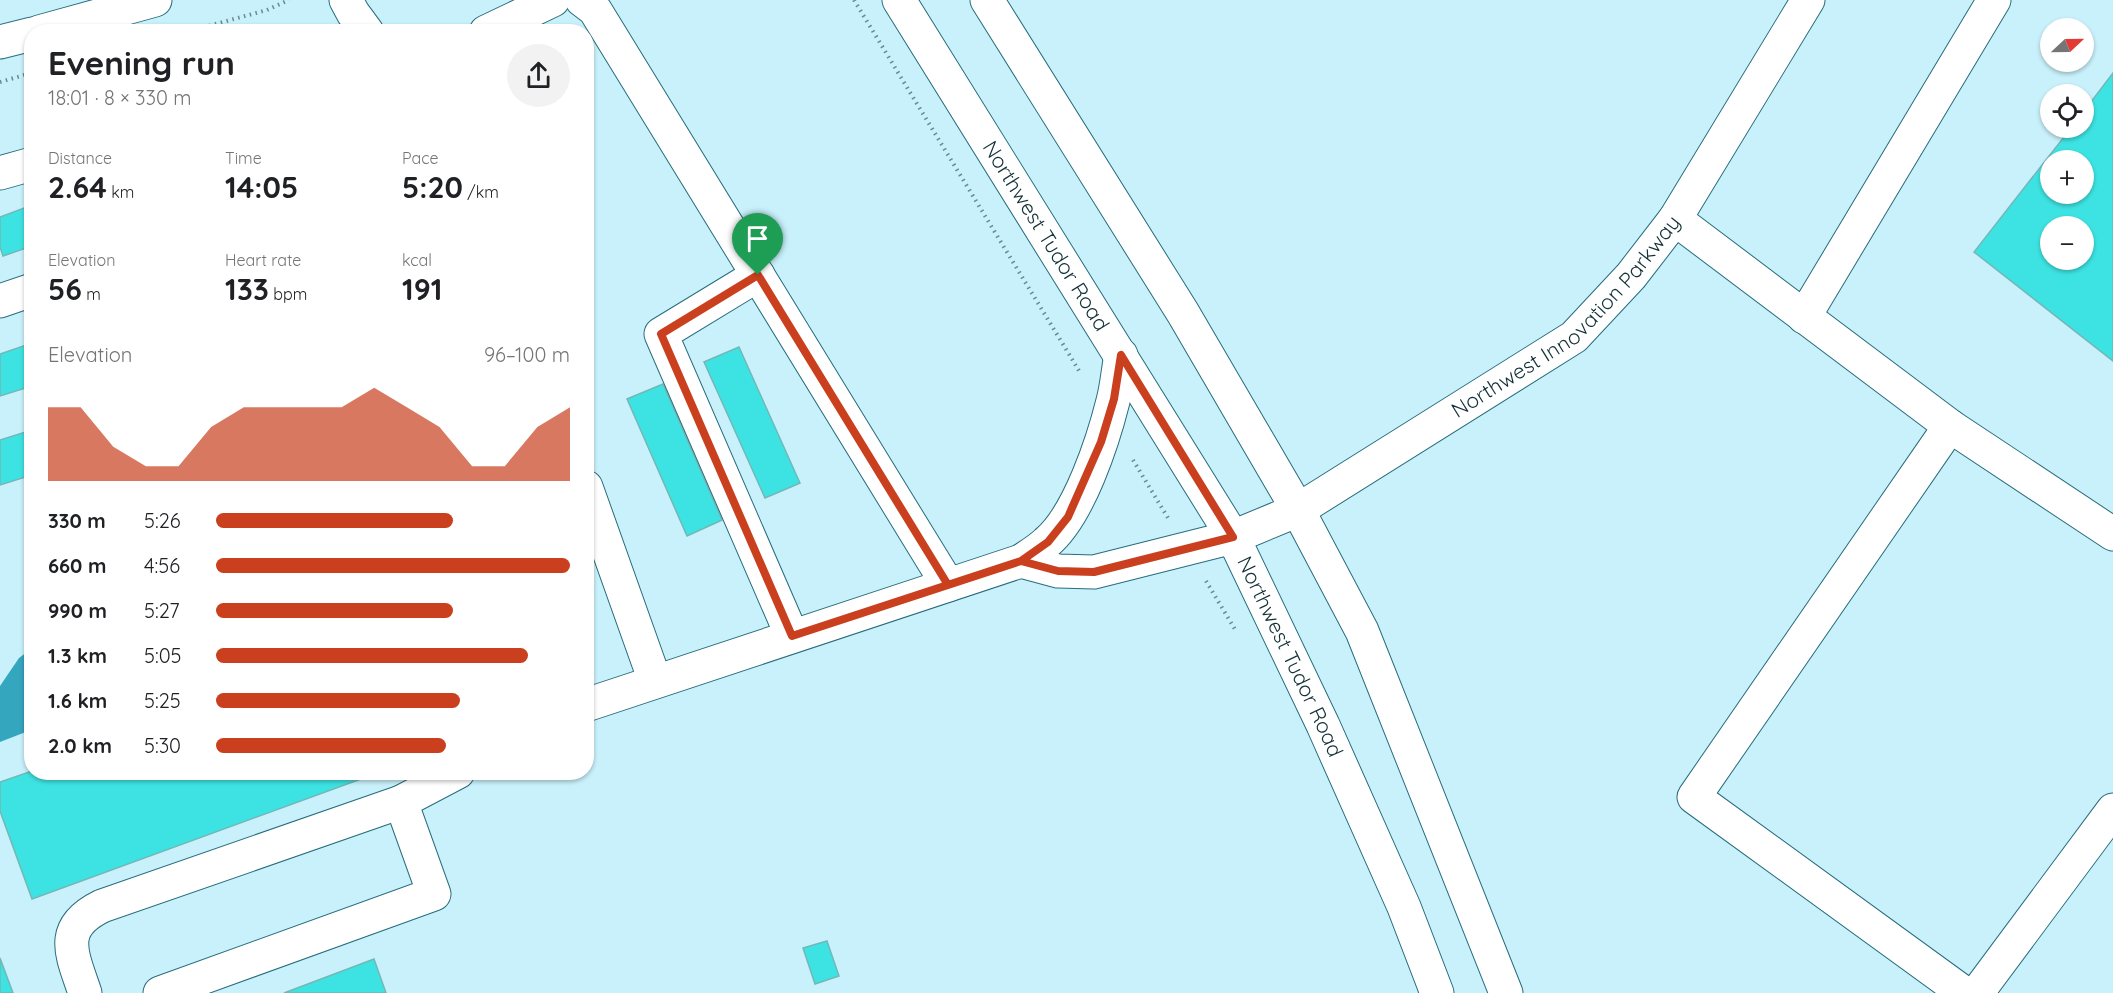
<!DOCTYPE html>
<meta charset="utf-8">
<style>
body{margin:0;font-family:Quicksand,sans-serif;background:#f2f2f2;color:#202124;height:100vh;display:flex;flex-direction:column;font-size:22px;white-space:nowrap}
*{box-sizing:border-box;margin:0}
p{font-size:20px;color:#757577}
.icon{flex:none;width:33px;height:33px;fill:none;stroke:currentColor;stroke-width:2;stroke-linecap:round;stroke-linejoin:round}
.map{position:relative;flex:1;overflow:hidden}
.sheet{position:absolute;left:24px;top:24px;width:570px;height:756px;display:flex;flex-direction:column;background:#fff;border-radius:24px;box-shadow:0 2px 4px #0004}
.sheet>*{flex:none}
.needle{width:39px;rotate:68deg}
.tools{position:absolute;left:2040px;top:18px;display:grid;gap:12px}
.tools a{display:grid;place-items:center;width:54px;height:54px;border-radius:50%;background:#fff;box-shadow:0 2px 4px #0004;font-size:30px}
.pin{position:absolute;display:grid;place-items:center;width:51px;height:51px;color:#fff;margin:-62px -26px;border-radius:50% 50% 50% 0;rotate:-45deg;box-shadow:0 0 6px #0007}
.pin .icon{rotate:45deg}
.round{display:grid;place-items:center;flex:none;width:63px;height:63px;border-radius:32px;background:#f2f2f2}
.summary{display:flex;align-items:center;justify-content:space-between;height:102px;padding:0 24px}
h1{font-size:33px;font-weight:700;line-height:45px}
.stats{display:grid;grid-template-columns:repeat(3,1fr);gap:9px;height:102px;padding:6px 24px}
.stats div{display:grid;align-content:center}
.stats b{font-size:30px;font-weight:700}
.stats small{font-size:16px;font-weight:400}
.stats p{font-size:16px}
.chart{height:168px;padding:12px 24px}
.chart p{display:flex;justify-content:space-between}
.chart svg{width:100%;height:108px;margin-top:6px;fill:#ca401f;opacity:.7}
ul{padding:0 24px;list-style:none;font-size:20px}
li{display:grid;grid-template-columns:96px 72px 1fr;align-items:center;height:45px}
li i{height:15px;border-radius:8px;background:#ca401f}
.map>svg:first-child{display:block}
</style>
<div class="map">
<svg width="2113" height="993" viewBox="0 0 2113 993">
<rect width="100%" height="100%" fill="#c9f1fb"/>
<polygon fill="#34a6be" points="31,649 31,730 0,742 0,686 19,658"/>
<g fill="#3de3e2" stroke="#71b8b7" stroke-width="1.5" fill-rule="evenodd">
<path d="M2113,73V361L1974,252L2071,128H2084V111ZM2050,160H2084V194H2050ZM2050,226H2084V260H2050Z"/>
<polygon points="32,205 32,246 3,256 0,247 0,217"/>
<polygon points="32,343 32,386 0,396 0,354"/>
<polygon points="739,347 800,483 765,498 704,362"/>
<polygon points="663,384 722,520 687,536 627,399"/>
<polygon points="32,430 32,475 0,485 0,440"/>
<polygon points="32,771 367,772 369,776 32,899 0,811 0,782"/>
<polygon points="827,941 839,976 815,984 803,948"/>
<polygon points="0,958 13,993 0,993"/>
<polygon points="374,959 386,993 284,993"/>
</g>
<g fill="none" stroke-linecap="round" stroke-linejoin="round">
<g stroke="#276d7c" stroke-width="35">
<g id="minor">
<polyline points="346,0 353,13 367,32"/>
<polyline points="582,0 595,10 948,585"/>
<path id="s1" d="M899,0L1233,537L1323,725L1404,907L1437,993"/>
<polyline points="987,0 1183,313 1298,510 1362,631 1506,993"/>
<polyline points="39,32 155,0"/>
<polyline points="486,32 553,0"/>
<polyline points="0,42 32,34"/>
<polyline points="0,173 32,164"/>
<polyline points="1675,219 1950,426 2113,534"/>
<polyline points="758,275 661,334 792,636"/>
<polyline points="0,301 32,290"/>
<polyline points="1804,317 1994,0"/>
<polyline points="1950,426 1694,797 1964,993"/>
<polyline points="586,487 655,681"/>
<path id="s2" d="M1021,561L1058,571L1094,572L1233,537L1298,510L1574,337L1631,276L1675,219L1808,0"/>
<path d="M586,705L1021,561C1030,555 1040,549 1047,542C1079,515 1103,441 1113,401C1117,386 1118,370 1121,355"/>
<path d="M85,993C72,954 57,928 102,906L401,802"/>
<polyline points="160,993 434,894 401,802 458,772"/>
<polyline points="1977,993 2113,810"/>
</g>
</g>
<g stroke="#688a92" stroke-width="4" stroke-dasharray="1.5 4.5" stroke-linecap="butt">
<polyline points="854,0 1081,374"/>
<polyline points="186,32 267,10 289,0"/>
<polyline points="0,82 28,74"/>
<polyline points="1133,460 1168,518"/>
<polyline points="1206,581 1236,631"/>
</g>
<use href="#minor" stroke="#fff" stroke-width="33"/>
</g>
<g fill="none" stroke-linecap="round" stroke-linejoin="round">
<g stroke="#fff" stroke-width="12">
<polyline id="route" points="758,275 661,334 792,636 1021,561 1058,571 1094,572 1233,537 1121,355 1114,399 1101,442 1068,517 1048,542 1021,561 948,585 758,275"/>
</g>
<use href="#route" stroke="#ca401f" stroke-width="8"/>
</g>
<g text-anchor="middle" stroke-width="6" stroke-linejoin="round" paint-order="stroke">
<g font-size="21" fill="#143137" stroke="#fff">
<text dy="7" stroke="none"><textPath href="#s1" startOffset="278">Northwest Tudor Road</textPath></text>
<text dy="7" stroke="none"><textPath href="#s2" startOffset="621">Northwest Innovation Parkway</textPath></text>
<text dy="7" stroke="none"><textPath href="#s1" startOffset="765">Northwest Tudor Road</textPath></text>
</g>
</g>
</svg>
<div class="tools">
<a><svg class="needle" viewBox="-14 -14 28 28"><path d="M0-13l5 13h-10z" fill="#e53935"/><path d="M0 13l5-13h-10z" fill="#757577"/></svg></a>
<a><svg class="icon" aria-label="locate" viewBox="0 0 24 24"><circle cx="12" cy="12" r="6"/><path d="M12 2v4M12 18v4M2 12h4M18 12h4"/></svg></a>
<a>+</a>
<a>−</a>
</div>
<div class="pin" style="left:758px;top:275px;background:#1e9e55"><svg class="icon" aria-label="arrive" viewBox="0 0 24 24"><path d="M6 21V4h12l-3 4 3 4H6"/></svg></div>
<section class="sheet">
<div class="summary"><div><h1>Evening run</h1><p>18:01 · 8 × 330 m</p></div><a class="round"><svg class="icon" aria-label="share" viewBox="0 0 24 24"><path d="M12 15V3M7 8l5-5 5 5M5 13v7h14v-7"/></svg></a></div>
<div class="stats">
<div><p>Distance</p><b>2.64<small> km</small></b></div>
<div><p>Time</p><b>14:05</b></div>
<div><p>Pace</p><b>5:20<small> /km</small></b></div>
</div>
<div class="stats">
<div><p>Elevation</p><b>56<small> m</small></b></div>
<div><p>Heart rate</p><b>133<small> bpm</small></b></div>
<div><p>kcal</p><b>191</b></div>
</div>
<div class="chart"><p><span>Elevation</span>96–100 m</p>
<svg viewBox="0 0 160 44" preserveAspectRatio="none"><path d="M0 44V14L10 14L20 30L30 38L40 38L50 22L60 14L70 14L80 14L90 14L100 6L110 14L120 22L130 38L140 38L150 22L160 14V44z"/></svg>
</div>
<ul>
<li><b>330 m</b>5:26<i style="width:67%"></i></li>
<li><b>660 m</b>4:56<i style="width:100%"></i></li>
<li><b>990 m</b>5:27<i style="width:67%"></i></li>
<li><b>1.3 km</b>5:05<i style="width:88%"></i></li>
<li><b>1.6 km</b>5:25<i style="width:69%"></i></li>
<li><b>2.0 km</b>5:30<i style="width:65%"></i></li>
</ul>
</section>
</div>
